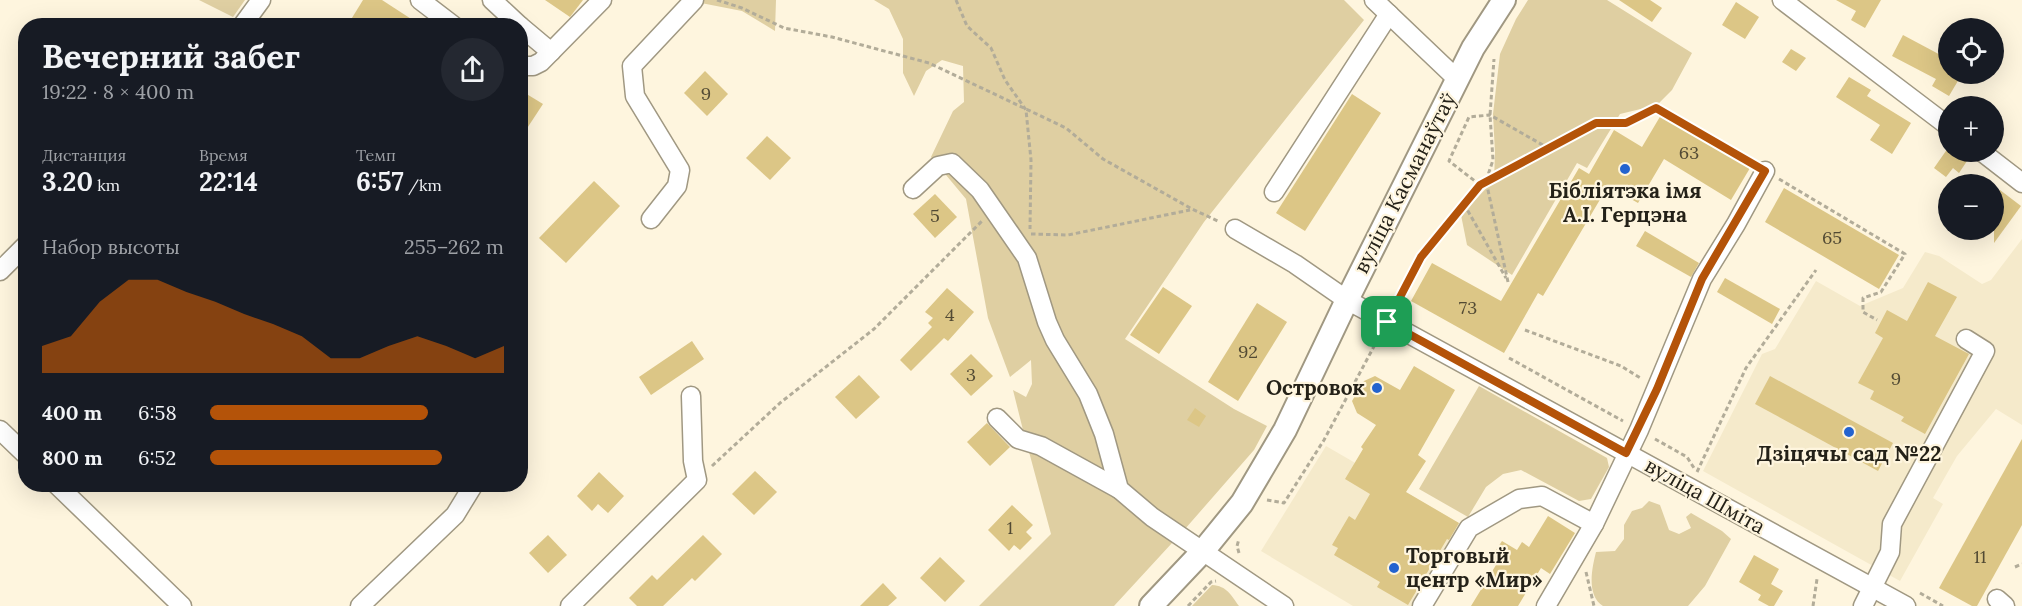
<!DOCTYPE html>
<html lang="ru">
<meta charset="utf-8">
<style>
body{margin:0;font-family:Lora,serif;background:#242831;color:#f1f3f6;height:100vh;display:flex;flex-direction:column;font-size:22px;white-space:nowrap}
*{box-sizing:border-box;margin:0}
p{font-size:20px;color:#9ea1a6}
.icon{flex:none;width:33px;height:33px;fill:none;stroke:currentColor;stroke-width:2;stroke-linecap:round;stroke-linejoin:round}
.map{position:relative;flex:1;overflow:hidden}
.sheet{position:absolute;left:18px;top:18px;width:510px;height:474px;display:flex;flex-direction:column;background:#171b24;border-radius:24px;box-shadow:0 6px 24px #0002}
.sheet>*{flex:none}
.fabs{position:absolute;left:1938px;top:18px;display:grid;gap:12px}
.fabs a{display:grid;place-items:center;width:66px;height:66px;border-radius:50%;background:#171b24;box-shadow:0 6px 24px #0002;font-size:30px}
.pin{position:absolute;display:grid;place-items:center;width:51px;height:51px;color:#fff;margin:-26px;border-radius:12px;box-shadow:0 3px 9px #0006}
.round{display:grid;place-items:center;flex:none;width:63px;height:63px;border-radius:32px;background:#242831}
.headline{display:flex;align-items:center;justify-content:space-between;height:102px;padding:0 24px}
h1{font-size:33px;font-weight:800;line-height:45px}
.metrics{display:grid;grid-template-columns:repeat(3,1fr);gap:9px;height:102px;padding:6px 24px}
.metrics div{display:grid;align-content:center}
.metrics b{font-size:26px;font-weight:800}
.metrics small{font-size:16px;font-weight:400}
.metrics p{font-size:16px}
.chart{height:168px;padding:12px 24px}
.chart p{display:flex;justify-content:space-between}
.chart svg{width:100%;height:108px;margin-top:6px;fill:#b45309;opacity:.7}
ul{padding:0 24px;list-style:none;font-size:20px}
li{display:grid;grid-template-columns:96px 72px 1fr;align-items:center;height:45px}
li i{height:15px;border-radius:8px;background:#b45309}
.map>svg:first-child{display:block}
</style>
<div class="map">
<svg width="2022" height="606" viewBox="0 0 2022 606">
<rect width="100%" height="100%" fill="#fef5de"/>
<g fill="#f5eacb">
<polygon points="2022,239 2022,425 1996,409 1957,456 1933,498 1943,504 1900,581 1703,471 1759,360 1762,354 1775,349 1816,281 1860,306 1903,288 1925,252 1939,256 1982,284 1991,280"/>
<polygon points="1326,446 1464,526 1416,606 1353,606 1261,551"/>
</g>
<g fill="#dfcfa2">
<polygon points="199,0 245,0 233,17"/>
<polygon points="704,0 776,0 775,31 742,11 701,3"/>
<polygon points="874,0 1344,0 1364,20 1204,222 1125,339 1234,409 1267,426 1254,450 1185,529 1024,434 1013,390 1026,397 1032,384 1031,360 1010,377 988,318 966,199 931,157 953,111 964,102 963,66 942,60 926,71 914,96 903,73 903,39 889,9"/>
<polygon points="1528,0 1607,0 1692,53 1672,90 1657,105 1620,114 1587,168 1577,163 1512,275 1467,245 1461,215 1494,180 1495,153 1493,114 1500,54 1516,19"/>
<polygon points="1479,386 1607,458 1609,467 1591,499 1579,501 1521,470 1503,474 1486,487 1468,517 1419,489"/>
<polygon points="1028,448 1114,491 1170,535 1172,543 1114,606 979,606 1051,534"/>
<path d="M1649,501L1660,505L1669,530L1679,534L1691,528L1686,517L1691,513L1722,531L1731,539L1705,586L1688,606H1603C1586,595 1592,568 1596,552L1615,551L1624,539V525L1632,511L1642,508Z"/>
<path d="M1212,585C1227,586 1231,595 1239,606H1192Z"/>
</g>
<g fill="#dcc686">
<polygon points="363,0 382,0 422,26 347,26"/>
<polygon points="545,0 583,0 570,17"/>
<polygon points="1619,0 1650,0 1662,8 1652,22"/>
<polygon points="1836,0 1881,0 1865,28 1851,20 1856,11"/>
<polygon points="1736,2 1759,17 1745,39 1722,25"/>
<polygon points="1903,35 1948,59 1948,74 1962,74 1949,96 1932,86 1936,79 1892,56"/>
<polygon points="1791,49 1806,58 1796,71 1782,62"/>
<polygon points="705,71 728,94 707,116 684,93"/>
<polygon points="1849,77 1871,90 1867,96 1911,123 1892,154 1870,140 1880,125 1836,97"/>
<polygon points="520,90 543,104 520,139"/>
<polygon points="1352,94 1381,113 1305,231 1276,213"/>
<polygon points="1661,115 1750,168 1731,200 1664,159 1638,203 1608,186 1543,296 1538,293 1504,353 1411,301 1432,263 1501,301 1579,168 1589,174 1614,130 1642,147"/>
<polygon points="767,136 791,158 770,180 746,158"/>
<polygon points="1948,148 1948,152 1953,152 1967,161 1959,173 1953,168 1946,177 1934,168"/>
<polygon points="594,181 620,206 566,263 539,238"/>
<polygon points="1784,188 1899,255 1879,289 1765,222"/>
<polygon points="2000,190 2021,206 1994,243 1994,200"/>
<polygon points="935,194 957,217 935,238 913,214"/>
<polygon points="1645,231 1699,263 1691,277 1636,246"/>
<polygon points="1725,278 1780,309 1772,324 1717,292"/>
<polygon points="1928,282 1957,297 1935,336 1969,354 1925,434 1901,421 1904,417 1870,399 1874,391 1858,383 1883,338 1875,333 1887,310 1907,321"/>
<polygon points="1163,287 1192,306 1159,354 1130,335"/>
<polygon points="947,288 974,312 948,341 944,338 911,371 900,360 932,327 928,323 933,318 925,312"/>
<polygon points="1257,303 1287,322 1238,401 1208,382"/>
<polygon points="692,341 704,359 651,395 639,377"/>
<polygon points="971,354 993,376 971,396 950,374"/>
<polygon points="1414,366 1455,390 1418,455 1426,461 1406,492 1459,523 1449,540 1447,539 1408,605 1377,587 1380,582 1334,555 1338,548 1332,545 1349,516 1355,520 1370,494 1345,479 1363,449 1361,447 1376,425 1357,413 1352,401 1364,381 1375,376 1400,390"/>
<polygon points="859,375 880,397 856,419 835,397"/>
<polygon points="1770,376 1893,443 1878,471 1755,404"/>
<polygon points="1195,408 1206,416 1199,427 1187,420"/>
<polygon points="987,423 1010,447 990,466 967,442"/>
<polygon points="2022,439 2022,525 1977,606 1972,606 1939,588"/>
<polygon points="755,471 777,492 754,515 732,494"/>
<polygon points="599,472 624,496 608,513 598,504 592,511 577,496"/>
<polygon points="1012,505 1033,525 1026,532 1032,538 1020,550 1014,545 1009,551 988,530"/>
<polygon points="1548,516 1575,533 1550,574 1541,568 1518,606 1471,606 1496,565 1489,561 1502,541 1517,550 1522,542 1529,547"/>
<polygon points="548,535 567,555 548,573 529,553"/>
<polygon points="703,535 722,554 695,581 692,578 663,606 637,606 629,598 652,575 657,580"/>
<polygon points="1754,555 1779,569 1771,584 1783,591 1774,606 1769,606 1758,600 1761,595 1739,582"/>
<polygon points="940,557 965,581 945,602 920,578"/>
<polygon points="883,583 897,598 888,606 860,606"/>
</g>
<g fill="none" stroke-linecap="round" stroke-linejoin="round">
<g stroke="#a09882" stroke-width="21">
<g id="minor">
<polyline points="420,0 454,26"/>
<polyline points="492,0 520,26"/>
<polyline points="1374,0 1457,79"/>
<polyline points="1782,0 1948,126"/>
<polyline points="242,26 261,0"/>
<polyline points="520,26 551,52"/>
<polyline points="520,66 533,66 541,62 602,0"/>
<polyline points="1982,152 2022,183"/>
<polyline points="913,189 938,166 952,163 980,190 1027,258 1047,322 1055,340 1088,394 1104,434 1119,489 1152,517 1284,606"/>
<polyline points="1274,192 1389,14"/>
<polyline points="651,219 677,186 680,170 635,96 632,66 694,0"/>
<polyline points="1235,229 1295,264 1347,300 1906,606"/>
<polyline points="0,271 26,245"/>
<polyline points="997,418 1018,439 1041,446 1119,489"/>
<polyline points="0,430 26,455"/>
<polyline points="56,484 182,606"/>
<polyline points="1997,599 2005,606"/>
<polyline points="360,606 455,515 474,484"/>
<polyline points="570,606 697,480 693,461 691,396"/>
<polyline points="1422,606 1469,528 1519,499 1542,496 1594,524"/>
<polyline points="1546,606 1594,524 1639,430 1702,279 1736,224 1765,171"/>
<polyline points="1863,606 1890,552 1892,524 1985,351 1966,339"/>
</g>
</g>
<g stroke="#a09882" stroke-width="26">
<polyline id="major" points="1151,606 1203,551 1242,503 1285,430 1347,300 1473,48 1504,0"/>
</g>
<g stroke="#b2ac99" stroke-width="3" stroke-dasharray="4.5 3" stroke-linecap="butt">
<polyline points="717,0 742,8 784,28 832,37 929,63 1066,128 1103,159 1192,209 1220,222"/>
<polyline points="956,0 967,26 991,48 1005,80 1026,110 1031,160 1030,229"/>
<polyline points="1779,179 1905,254 1881,292 1863,298 1863,312 1877,320"/>
<polyline points="1480,185 1449,161 1469,117 1490,115 1548,148 1596,123 1626,123 1656,108 1750,163"/>
<polyline points="1464,204 1506,278"/>
<polyline points="1031,234 1068,235 1190,210"/>
<polyline points="1508,282 1486,181 1548,148"/>
<polyline points="1394,307 1421,257 1480,185 1486,181 1493,160 1490,115 1494,59"/>
<polyline points="1525,330 1621,366 1642,379"/>
<polyline points="1509,358 1623,421"/>
<polyline points="1655,439 1687,457 1694,468"/>
<polyline points="712,466 780,403 874,329 982,221"/>
<polyline points="1697,472 1746,368 1816,270"/>
<polyline points="1267,500 1284,503 1324,440 1379,337"/>
<polyline points="1239,553 1237,546 1239,539"/>
<polyline points="2015,567 2022,564"/>
<polyline points="1586,572 1594,606"/>
<polyline points="1920,593 1943,606"/>
<polyline points="1188,606 1211,582 1216,581"/>
<polyline points="1813,606 1817,579"/>
</g>
<use href="#minor" stroke="#fff" stroke-width="18"/>
<use href="#major" stroke="#fff" stroke-width="22"/>
</g>
<g fill="none" stroke-linecap="round" stroke-linejoin="round">
<g stroke="#fff" stroke-width="12">
<polygon id="route" points="1656,108 1765,171 1702,279 1657,389 1626,453 1387,322 1421,257 1480,185 1596,123 1626,123"/>
</g>
<use href="#route" stroke="#b45309" stroke-width="8"/>
</g>
<g fill="#2363cf" stroke="#fef5de" stroke-width="2">
<circle cx="1625" cy="169" r="6"/>
<circle cx="1377" cy="388" r="6"/>
<circle cx="1849" cy="432" r="6"/>
<circle cx="1394" cy="568" r="6"/>
</g>
<g text-anchor="middle" stroke-width="4.5" stroke-linejoin="round" paint-order="stroke">
<g font-size="18" fill="#524a34">
<text x="706" y="100">9</text>
<text x="1689" y="159">63</text>
<text x="935" y="222">5</text>
<text x="1832" y="244">65</text>
<text x="1468" y="314">73</text>
<text x="950" y="321">4</text>
<text x="1248" y="358">92</text>
<text x="971" y="381">3</text>
<text x="1896" y="385">9</text>
<text x="1010" y="534">1</text>
<text x="1980" y="563">11</text>
</g>
<g font-size="21" fill="#242118" stroke="#fef5de">
<text transform="translate(1405 183) rotate(-63)" y="7">вуліца Касманаўтаў</text>
<text transform="translate(1705 496) rotate(29)" y="7">вуліца Шміта</text>
</g>
<g font-size="21" font-weight="bold" fill="#242118" stroke="#fef5de">
<text x="1625" y="198">Бібліятэка імя<tspan x="1625" dy="24">А.І. Герцэна</tspan></text>
<text x="1365" y="395" text-anchor="end">Островок</text>
<text x="1849" y="461">Дзіцячы сад №22</text>
<text x="1406" y="563" text-anchor="start">Торговый<tspan x="1406" dy="24">центр «Мир»</tspan></text>
</g>
</g>
</svg>
<div class="fabs">
<a><svg class="icon" aria-label="locate" viewBox="0 0 24 24"><circle cx="12" cy="12" r="6"/><path d="M12 2v4M12 18v4M2 12h4M18 12h4"/></svg></a>
<a>+</a>
<a>−</a>
</div>
<div class="pin" style="left:1387px;top:322px;background:#1e9e55"><svg class="icon" aria-label="arrive" viewBox="0 0 24 24"><path d="M6 21V4h12l-3 4 3 4H6"/></svg></div>
<section class="sheet">
<div class="headline"><div><h1>Вечерний забег</h1><p>19:22 · 8 × 400 m</p></div><a class="round"><svg class="icon" aria-label="share" viewBox="0 0 24 24"><path d="M12 15V3M7 8l5-5 5 5M5 13v7h14v-7"/></svg></a></div>
<div class="metrics">
<div><p>Дистанция</p><b>3.20<small> km</small></b></div>
<div><p>Время</p><b>22:14</b></div>
<div><p>Темп</p><b>6:57<small> /km</small></b></div>
</div>
<div class="chart"><p><span>Набор высоты</span>255–262 m</p>
<svg viewBox="0 0 160 44" preserveAspectRatio="none"><path d="M0 44V33L10 29L20 15L30 6L40 6L50 11L60 15L70 20L80 24L90 29L100 38L110 38L120 33L130 29L140 33L150 38L160 33V44z"/></svg>
</div>
<ul>
<li><b>400 m</b>6:58<i style="width:74%"></i></li>
<li><b>800 m</b>6:52<i style="width:79%"></i></li>
</ul>
</section>
</div>
